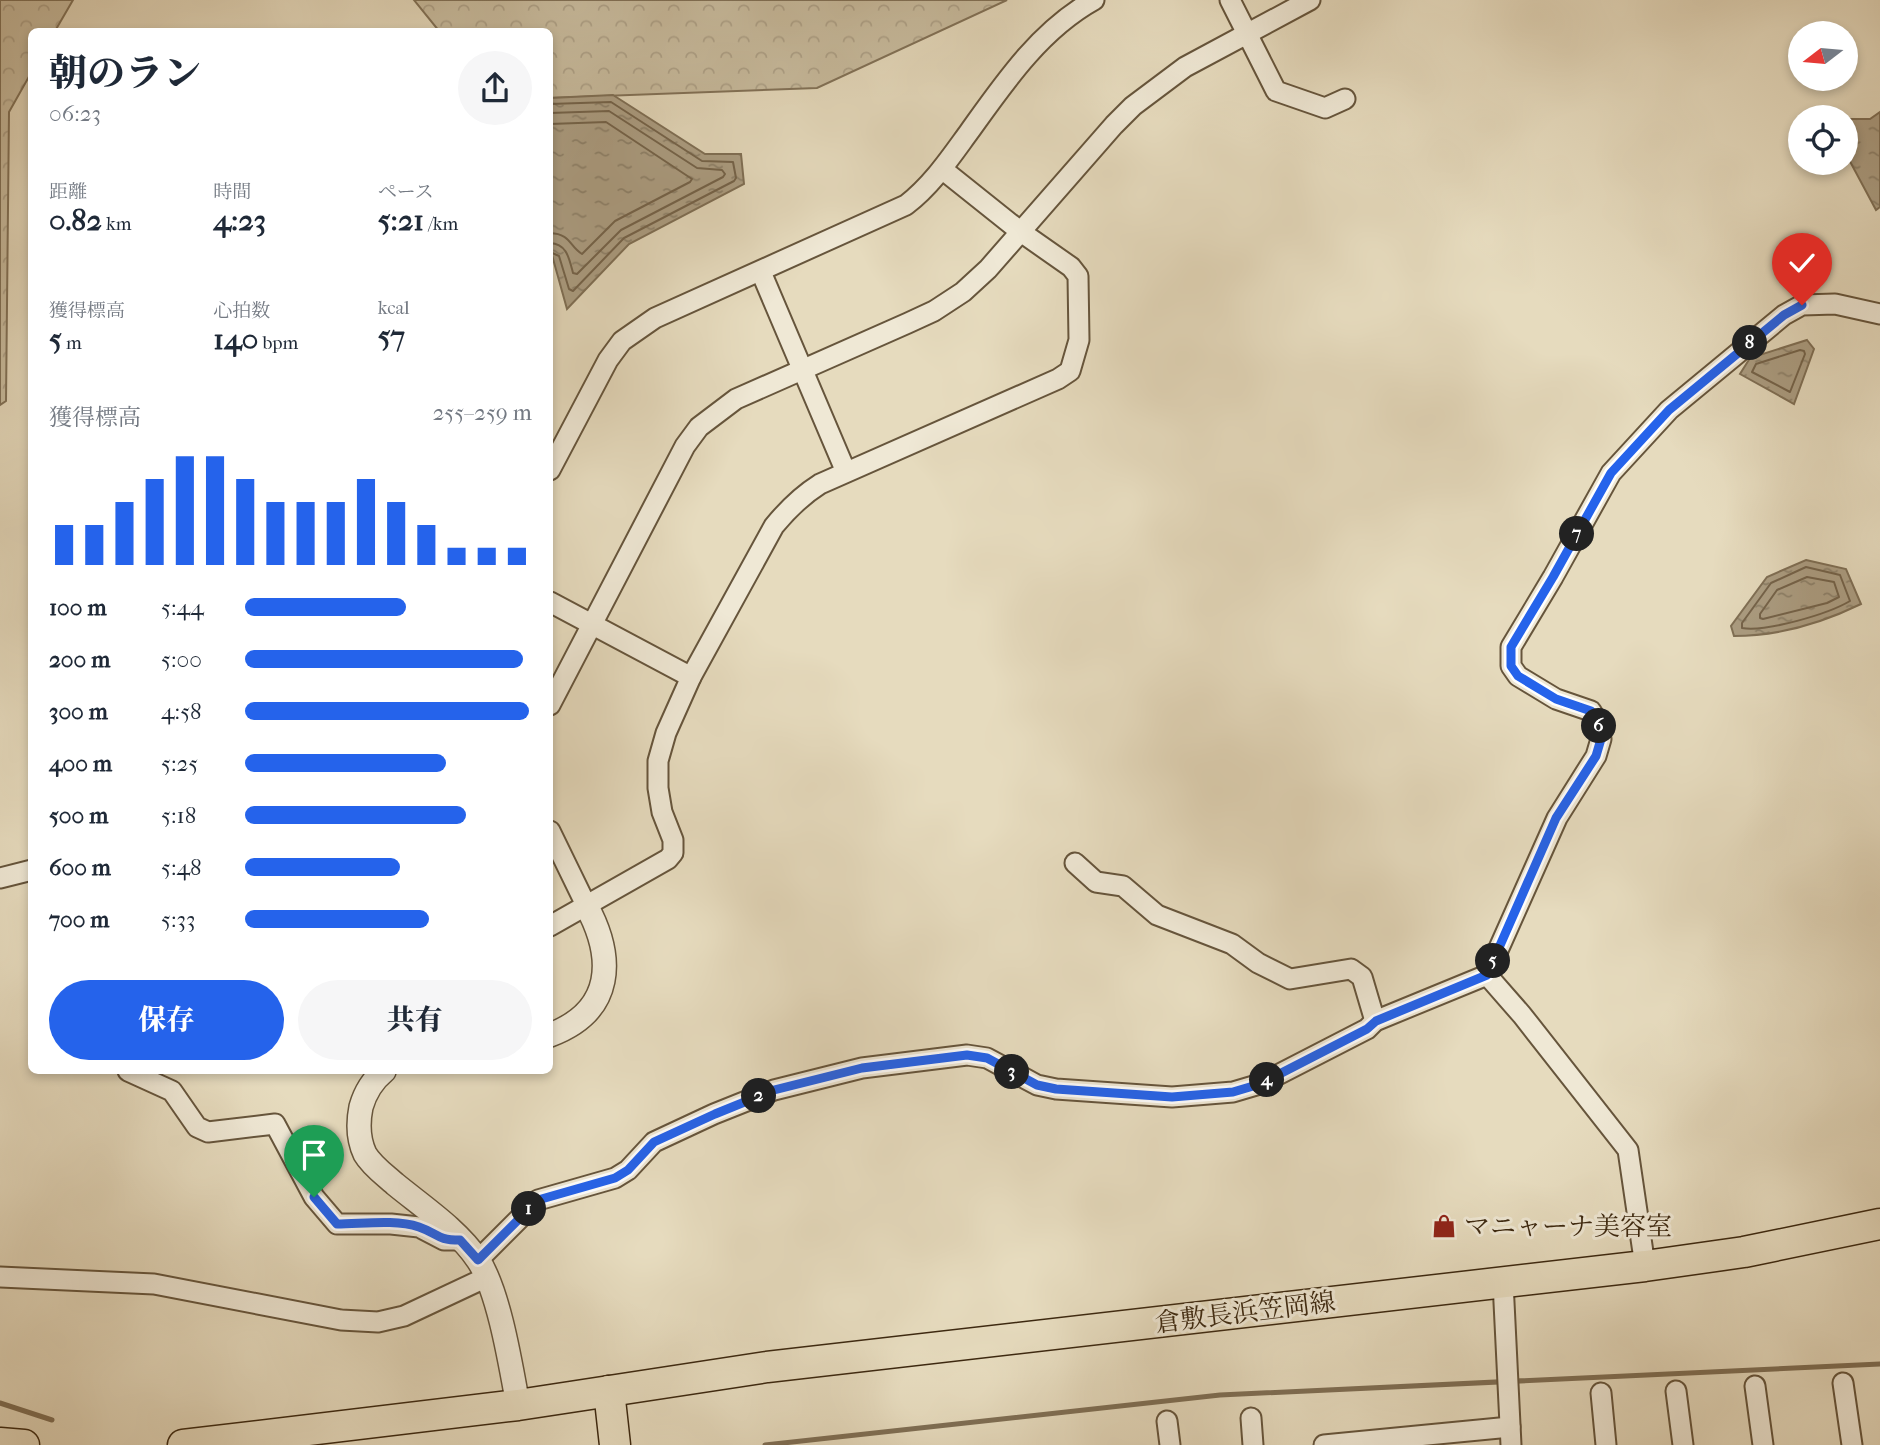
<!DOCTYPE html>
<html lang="ja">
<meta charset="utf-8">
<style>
body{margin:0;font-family:"IM FELL French Canon","Noto Serif JP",serif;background:#f6f6f7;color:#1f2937;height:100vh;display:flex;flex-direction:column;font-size:26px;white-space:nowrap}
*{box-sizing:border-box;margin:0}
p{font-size:23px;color:#747a83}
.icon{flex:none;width:38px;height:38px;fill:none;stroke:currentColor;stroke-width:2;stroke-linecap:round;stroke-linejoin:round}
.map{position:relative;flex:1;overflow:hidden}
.side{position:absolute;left:28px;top:28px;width:525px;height:1046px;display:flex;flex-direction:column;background:#fff;border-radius:10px;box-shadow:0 4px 10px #0003}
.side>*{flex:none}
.needle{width:46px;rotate:254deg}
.controls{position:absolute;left:1788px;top:21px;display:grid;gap:14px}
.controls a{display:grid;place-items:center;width:70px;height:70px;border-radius:50%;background:#fff;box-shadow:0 4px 10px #0003;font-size:35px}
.pin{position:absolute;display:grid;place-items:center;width:60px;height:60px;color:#fff;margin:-72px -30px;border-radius:50% 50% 50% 0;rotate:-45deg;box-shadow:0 0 7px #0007}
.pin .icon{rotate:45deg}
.km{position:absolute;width:35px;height:35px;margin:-18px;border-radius:50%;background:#222;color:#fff;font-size:19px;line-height:35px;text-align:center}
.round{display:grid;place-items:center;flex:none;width:74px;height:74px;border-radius:37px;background:#f6f6f7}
.headline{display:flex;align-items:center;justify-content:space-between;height:119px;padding:0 21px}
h1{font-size:38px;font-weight:800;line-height:52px}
.figures{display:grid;grid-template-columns:repeat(3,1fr);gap:10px;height:119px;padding:7px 21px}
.figures div{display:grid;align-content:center}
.figures b{font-size:30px;font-weight:800}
.figures small{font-size:19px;font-weight:400}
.figures p{font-size:19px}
.chart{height:196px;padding:14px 21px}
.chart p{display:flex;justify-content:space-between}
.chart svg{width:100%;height:126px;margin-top:7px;stroke:#2563eb;stroke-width:6}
.action{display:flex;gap:14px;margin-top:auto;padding:14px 21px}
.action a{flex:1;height:80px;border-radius:42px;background:#2563eb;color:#fff;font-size:28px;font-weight:800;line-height:80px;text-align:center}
.action a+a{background:#f6f6f7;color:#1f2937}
ul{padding:0 21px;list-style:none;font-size:23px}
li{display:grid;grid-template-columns:112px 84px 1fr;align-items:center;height:52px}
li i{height:18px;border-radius:9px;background:#2563eb}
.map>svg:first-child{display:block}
</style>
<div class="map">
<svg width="1880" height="1445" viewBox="0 0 1880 1445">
<defs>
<pattern id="forest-crowns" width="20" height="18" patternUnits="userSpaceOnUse" patternTransform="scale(1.75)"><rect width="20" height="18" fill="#c9bda0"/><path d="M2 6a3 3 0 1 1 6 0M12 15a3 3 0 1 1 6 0" fill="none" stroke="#aea289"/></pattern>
<pattern id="water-ripples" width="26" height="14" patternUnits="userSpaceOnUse" patternTransform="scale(1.75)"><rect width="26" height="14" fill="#ac9e83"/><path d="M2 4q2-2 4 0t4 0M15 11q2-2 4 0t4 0" fill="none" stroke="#8d816a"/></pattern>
</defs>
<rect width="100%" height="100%" fill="#e6dbbe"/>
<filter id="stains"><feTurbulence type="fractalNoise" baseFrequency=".00286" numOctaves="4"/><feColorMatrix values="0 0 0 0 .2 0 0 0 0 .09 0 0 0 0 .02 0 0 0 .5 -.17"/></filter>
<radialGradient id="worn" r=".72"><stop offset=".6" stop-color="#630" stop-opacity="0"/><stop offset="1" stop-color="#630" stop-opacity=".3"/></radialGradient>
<g fill="url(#forest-crowns)" stroke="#827258" stroke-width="2">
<polygon points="0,0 73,0 55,31 32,32 31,73 9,112 6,401 0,405"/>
<polygon points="414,0 1007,0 817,88 550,98 550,32 439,31"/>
</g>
<g fill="url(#water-ripples)" stroke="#7f6f55" stroke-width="2">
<polygon points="613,95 705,154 741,154 744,184 629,244 567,309 550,248 550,98"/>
<polygon points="1880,112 1880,207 1876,210 1846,154 1846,119 1870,119"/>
<polygon points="1807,340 1814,349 1794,404 1740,374 1750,358"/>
<path d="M1806,560L1846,569L1861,604C1822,623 1778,636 1734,636L1731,626L1767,577Z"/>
</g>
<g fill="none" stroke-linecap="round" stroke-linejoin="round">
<g stroke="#74634a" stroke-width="2">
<polyline points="550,104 611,102 702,161 733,162 736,178 734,181 624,238 573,291 569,289 559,256 550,252"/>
<path d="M550,113L609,111L697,168L722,170L725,174L723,177L621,230L577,274L573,273C569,258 567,244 550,243"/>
<path d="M550,124L606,122L692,179L690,182L615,221L582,254C569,246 571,234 550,233"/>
<polygon points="1800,350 1804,351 1805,354 1790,392 1752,372 1756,364"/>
<path d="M1806,567L1840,575L1850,601C1828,614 1767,632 1742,628V623L1771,583Z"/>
<polygon points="1807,577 1834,582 1839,597 1827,603 1763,619 1760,618 1760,614 1777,590"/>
</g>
<g stroke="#7f6f55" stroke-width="5">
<polyline points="0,1403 52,1420"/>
<polyline points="765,1445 1220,1395 1880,1364"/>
</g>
<g stroke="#66553c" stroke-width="23">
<g id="minor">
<polyline points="1230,0 1276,91 1325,108 1345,99"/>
<polyline points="761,272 846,472"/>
<path d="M550,470L608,360L622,341L655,318L906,205C932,185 950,158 969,132C1004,83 1040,30 1094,0"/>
<polyline points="550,602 691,677"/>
<polyline points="550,705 685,446 699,427 736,399 908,323 934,311 963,292 988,269 1114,125 1133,106 1185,67 1310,0"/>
<polyline points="550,831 586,905"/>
<polyline points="1075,863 1096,882 1123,886 1157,915 1232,944 1258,963 1290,979 1351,969 1362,977 1375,1021"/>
<polyline points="0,878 32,870"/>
<path d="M550,926L668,859L673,853V840L662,812L658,788V761L666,733L691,677L774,526C788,509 801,496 820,484L1058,379L1070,371L1079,340L1078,276L1071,267L1021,232L942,169"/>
<polyline points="1487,975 1522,1015 1628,1150 1645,1266"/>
<polyline points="128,1071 172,1091 197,1127 208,1132 275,1124 314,1197 337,1224 391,1224 419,1227 444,1240 460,1240"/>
<polyline points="478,1260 538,1200 615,1178 628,1170 654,1142 714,1114 774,1090 862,1068 967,1055 987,1058 1037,1085 1056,1089 1172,1097 1233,1092 1260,1084 1367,1029 1375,1021 1487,975 1557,818 1596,756 1601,739 1598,723 1591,711 1556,699 1518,676 1511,666 1511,647 1553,577 1611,473 1669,410 1784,315 1802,305 1835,304 1880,314"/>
<polyline points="0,1277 154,1284 341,1320 378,1322 404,1316 487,1277"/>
<polyline points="1503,1282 1511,1445"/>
<polyline points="1843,1383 1852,1445"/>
<polyline points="1755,1386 1763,1445"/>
<polyline points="1676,1391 1683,1445"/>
<polyline points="1601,1393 1606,1445"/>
<polyline points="1251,1418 1253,1445"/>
<polyline points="1167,1421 1170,1445"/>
<polyline points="1324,1445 1510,1427"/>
</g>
</g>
<g stroke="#66553c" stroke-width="26">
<g id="tertiary">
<path d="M550,1035C614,1011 615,958 586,905"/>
<path d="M384,1071C373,1080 365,1093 361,1107C358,1122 358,1139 365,1154C372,1166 385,1175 395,1184C423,1207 458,1230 478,1260C499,1291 511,1367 518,1405"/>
</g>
</g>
<g stroke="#3c2810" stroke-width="33">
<g id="primary">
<polyline points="609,1391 615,1445"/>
<polyline points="0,1443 24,1445"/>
<polyline points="183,1445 518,1405 767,1367 1645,1266 1744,1252 1880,1224"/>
</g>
</g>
<use href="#minor" stroke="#efe8d5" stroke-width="19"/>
<use href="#tertiary" stroke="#efe8d5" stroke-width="23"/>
<use href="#primary" stroke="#e6dbbe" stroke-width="30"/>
</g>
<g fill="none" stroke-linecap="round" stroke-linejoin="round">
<g stroke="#fff" stroke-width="14">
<path id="route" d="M314,1197L337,1224C362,1224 395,1219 419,1227C439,1234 436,1240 460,1240L478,1260L538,1200L615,1178L628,1170L654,1142L715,1114L774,1090L862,1068L967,1055L987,1058L1037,1085L1056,1089L1172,1097L1233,1092L1260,1084L1367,1029L1376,1021L1487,975L1556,818L1596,756L1601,739L1598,723L1591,711L1556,699L1518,676L1511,666V647L1553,577L1611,473L1669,410L1784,315L1802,305"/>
</g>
<use href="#route" stroke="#2563eb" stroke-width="9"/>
</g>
<defs>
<g id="shop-bare" transform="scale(1.89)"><path d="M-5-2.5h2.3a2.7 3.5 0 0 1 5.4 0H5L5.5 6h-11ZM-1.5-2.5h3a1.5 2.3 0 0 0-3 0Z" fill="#8f2418" stroke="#efe8d5" stroke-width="2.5" paint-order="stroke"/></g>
</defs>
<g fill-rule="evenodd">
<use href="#shop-bare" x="1444" y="1226"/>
</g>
<g text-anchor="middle" stroke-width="6" stroke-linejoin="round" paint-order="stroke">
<g font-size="26" fill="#3c2810" stroke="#efe8d5" text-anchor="start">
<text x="1464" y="1235">マニャーナ美容室</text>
</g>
<g font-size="26" fill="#3c2810" stroke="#efe8d5">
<text transform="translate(1245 1312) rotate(-7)" y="9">倉敷長浜笠岡線</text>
</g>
</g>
<rect width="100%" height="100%" filter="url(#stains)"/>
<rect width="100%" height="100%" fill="url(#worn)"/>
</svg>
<div class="controls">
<a><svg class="needle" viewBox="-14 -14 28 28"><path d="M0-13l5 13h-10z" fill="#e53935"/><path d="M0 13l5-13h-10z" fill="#747a83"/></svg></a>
<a><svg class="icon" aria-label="locate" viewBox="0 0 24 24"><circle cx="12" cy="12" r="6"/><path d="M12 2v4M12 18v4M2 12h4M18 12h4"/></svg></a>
</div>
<div class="pin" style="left:314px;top:1197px;background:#1e9e55"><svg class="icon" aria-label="arrive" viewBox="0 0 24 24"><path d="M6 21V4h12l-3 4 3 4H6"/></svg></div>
<div class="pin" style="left:1802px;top:305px;background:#d93025"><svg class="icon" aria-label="check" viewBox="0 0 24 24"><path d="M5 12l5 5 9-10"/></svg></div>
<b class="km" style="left:529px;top:1209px">1</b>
<b class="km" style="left:759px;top:1096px">2</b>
<b class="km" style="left:1012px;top:1072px">3</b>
<b class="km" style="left:1267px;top:1080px">4</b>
<b class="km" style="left:1493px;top:961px">5</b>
<b class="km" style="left:1599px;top:726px">6</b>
<b class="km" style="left:1577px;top:534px">7</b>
<b class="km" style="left:1750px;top:343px">8</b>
<section class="side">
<div class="headline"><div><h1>朝のラン</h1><p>06:23</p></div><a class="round"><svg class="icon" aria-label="share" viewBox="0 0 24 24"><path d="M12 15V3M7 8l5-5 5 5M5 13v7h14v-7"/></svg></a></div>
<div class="figures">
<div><p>距離</p><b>0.82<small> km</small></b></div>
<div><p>時間</p><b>4:23</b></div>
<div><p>ペース</p><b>5:21<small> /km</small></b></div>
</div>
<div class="figures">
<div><p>獲得標高</p><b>5<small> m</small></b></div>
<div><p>心拍数</p><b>140<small> bpm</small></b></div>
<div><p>kcal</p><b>57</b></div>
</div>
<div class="chart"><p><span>獲得標高</span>255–259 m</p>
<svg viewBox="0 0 160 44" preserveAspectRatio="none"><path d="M5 44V30M15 44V30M25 44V22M35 44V14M45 44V6M55 44V6M65 44V14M75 44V22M85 44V22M95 44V22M105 44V14M115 44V22M125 44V30M135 44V38M145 44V38M155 44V38"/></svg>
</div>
<ul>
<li><b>100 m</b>5:44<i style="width:56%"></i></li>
<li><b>200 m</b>5:00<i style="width:97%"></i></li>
<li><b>300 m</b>4:58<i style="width:99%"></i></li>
<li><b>400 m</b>5:25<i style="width:70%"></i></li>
<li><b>500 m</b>5:18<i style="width:77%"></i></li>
<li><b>600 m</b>5:48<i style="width:54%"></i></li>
<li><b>700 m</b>5:33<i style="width:64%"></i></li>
</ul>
<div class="action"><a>保存</a><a>共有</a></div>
</section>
</div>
